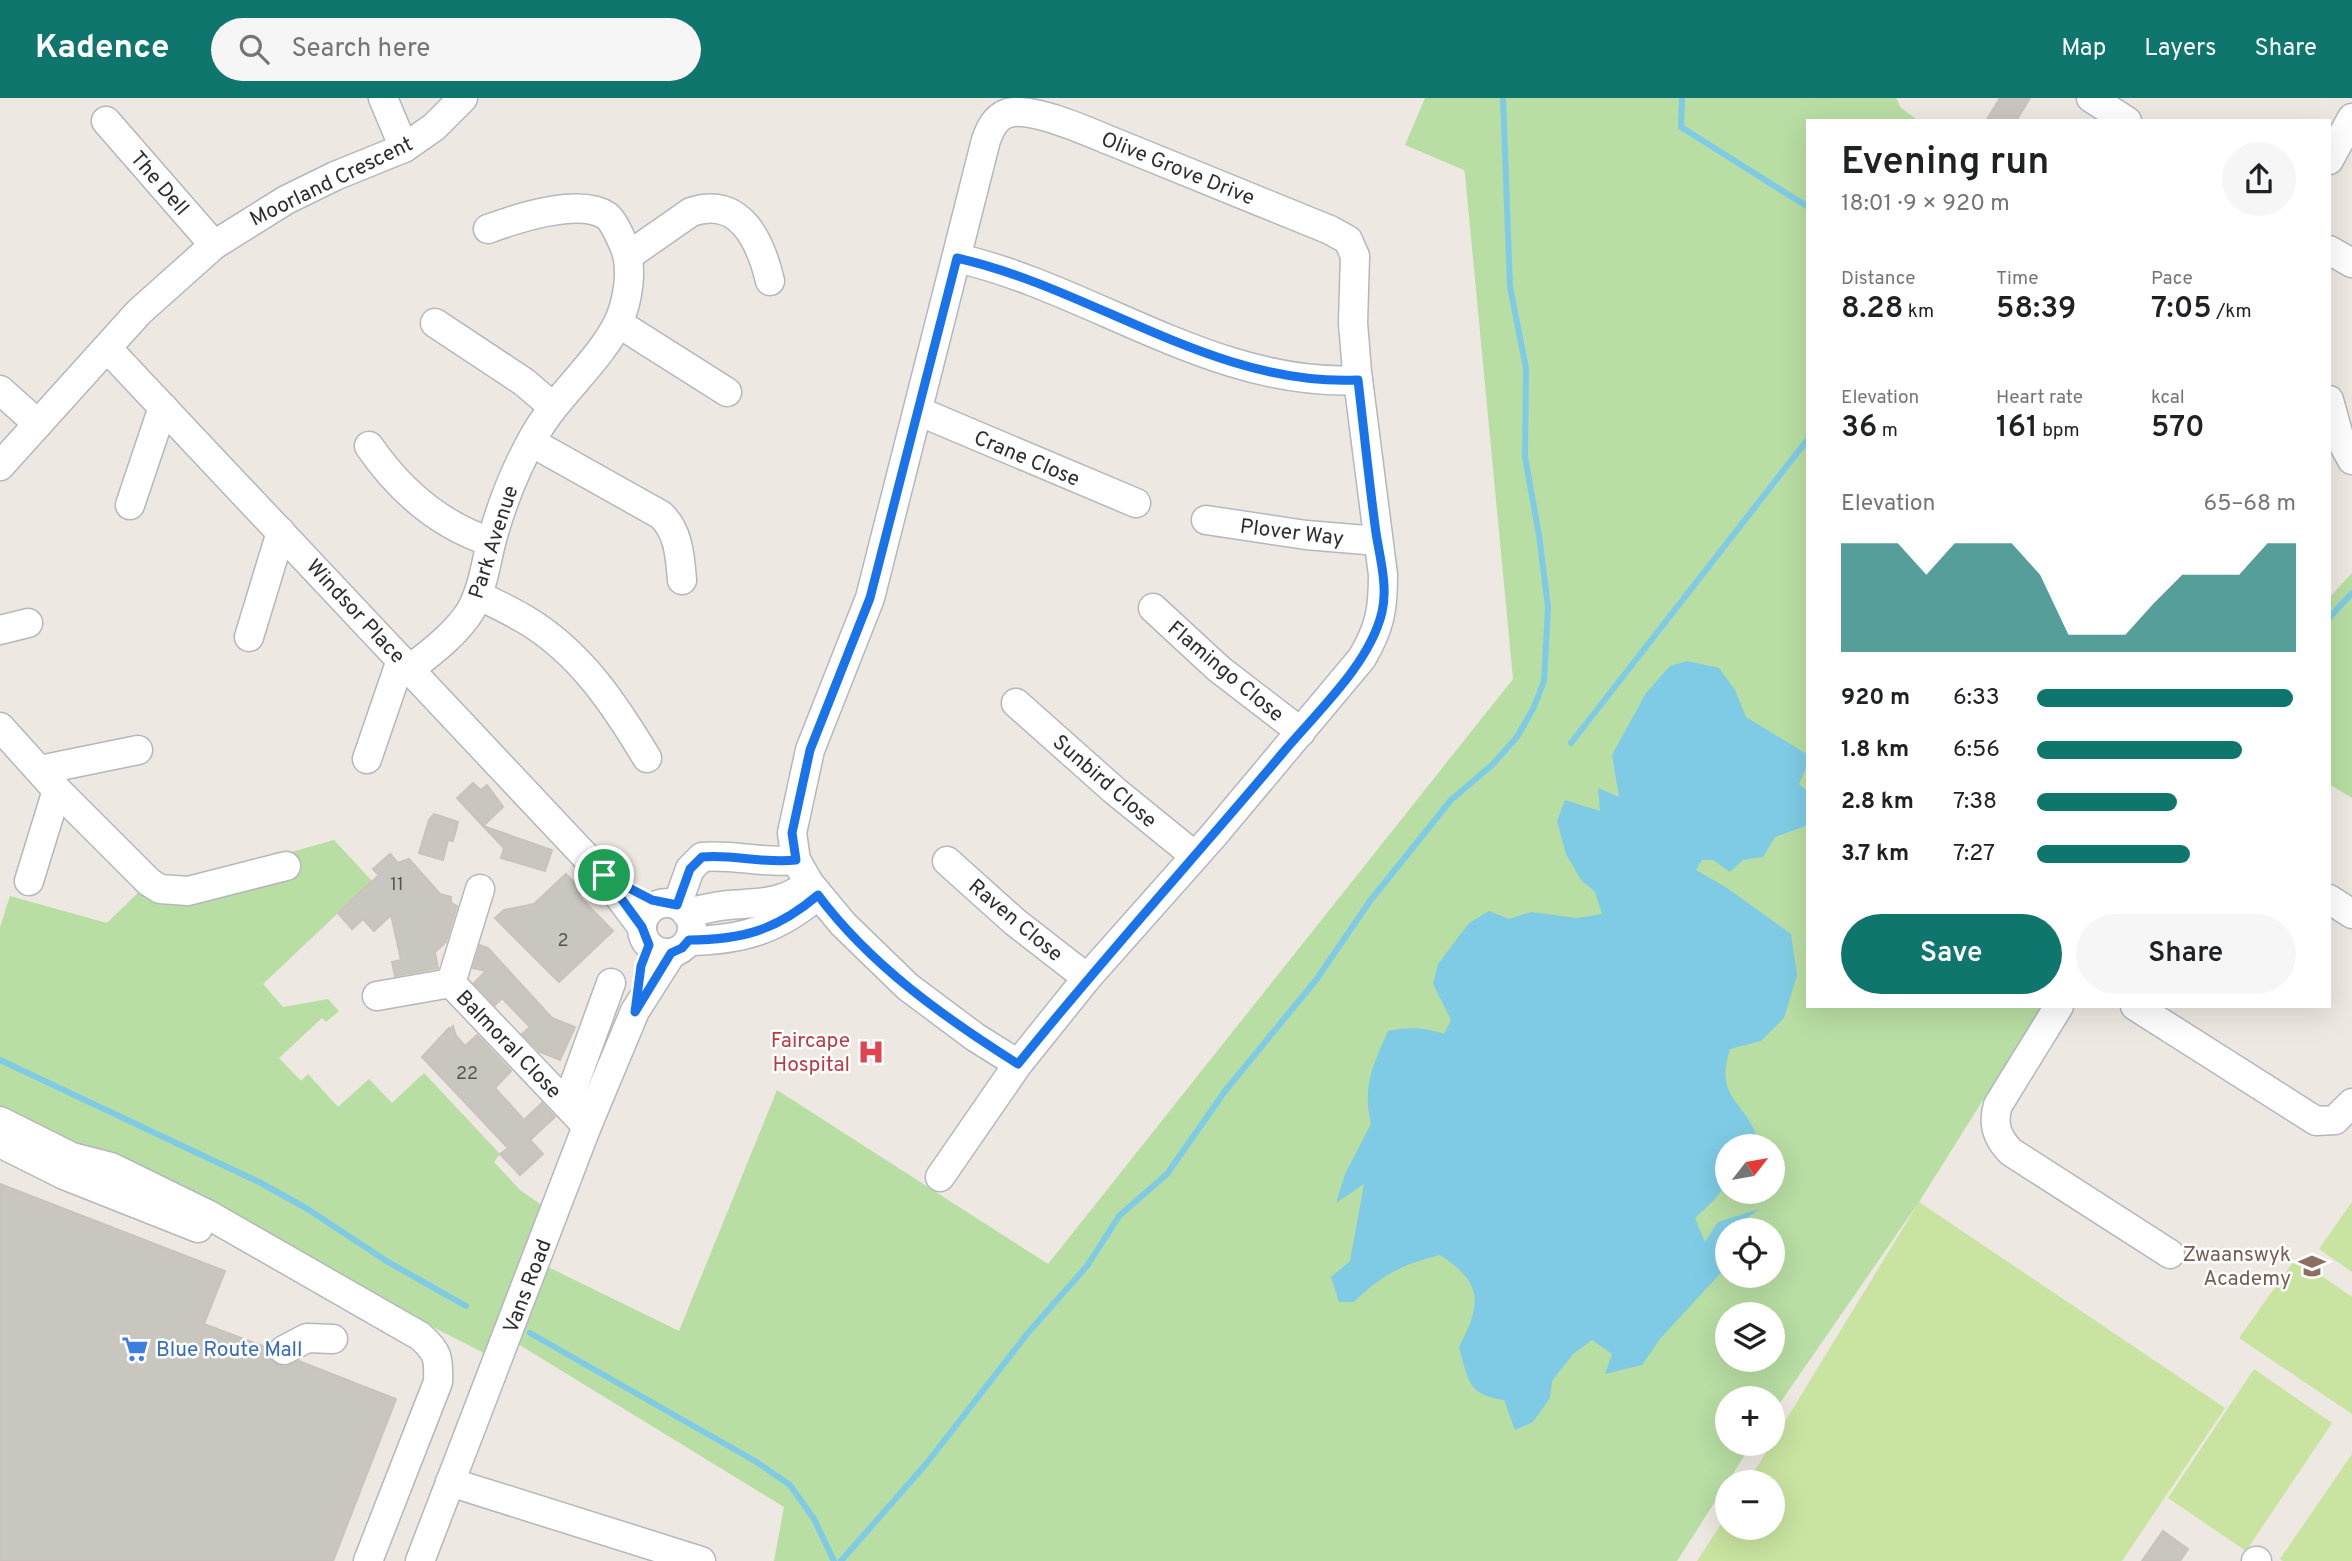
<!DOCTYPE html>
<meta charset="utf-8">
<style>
body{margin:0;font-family:Overpass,sans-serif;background:#f6f6f6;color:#202124;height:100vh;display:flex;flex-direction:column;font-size:26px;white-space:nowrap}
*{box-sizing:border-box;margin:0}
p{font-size:23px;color:#757577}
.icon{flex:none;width:38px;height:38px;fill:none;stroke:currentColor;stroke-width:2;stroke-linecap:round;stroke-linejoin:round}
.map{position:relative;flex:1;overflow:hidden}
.sheet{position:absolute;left:1806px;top:21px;width:525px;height:889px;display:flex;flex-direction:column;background:#fff;border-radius:0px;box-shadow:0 7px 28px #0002}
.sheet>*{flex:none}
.needle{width:46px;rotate:59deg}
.tools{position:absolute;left:1715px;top:1036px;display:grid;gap:14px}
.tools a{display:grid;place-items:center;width:70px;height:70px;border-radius:50%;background:#fff;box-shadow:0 7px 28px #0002;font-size:35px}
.pin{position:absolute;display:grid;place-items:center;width:60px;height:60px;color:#fff;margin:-30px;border:4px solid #fff;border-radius:50%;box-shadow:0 2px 7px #0007}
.round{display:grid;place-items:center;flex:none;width:74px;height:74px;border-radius:37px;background:#f6f6f6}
.overview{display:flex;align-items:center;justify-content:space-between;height:119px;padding:0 35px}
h1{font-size:38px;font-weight:600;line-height:52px}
.stats{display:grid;grid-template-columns:repeat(3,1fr);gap:10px;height:119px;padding:7px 35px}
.stats div{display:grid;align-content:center}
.stats b{font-size:30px;font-weight:600}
.stats small{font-size:19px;font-weight:400}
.stats p{font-size:19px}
.chart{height:196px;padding:14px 35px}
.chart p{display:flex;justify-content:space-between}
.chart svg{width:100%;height:126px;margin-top:7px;fill:#0f766e;opacity:.7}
.action{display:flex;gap:14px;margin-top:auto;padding:14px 35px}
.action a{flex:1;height:80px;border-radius:42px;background:#0f766e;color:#fff;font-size:28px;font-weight:600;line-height:80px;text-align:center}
.action a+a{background:#f6f6f6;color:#202124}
ul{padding:0 35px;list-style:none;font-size:23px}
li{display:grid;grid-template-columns:112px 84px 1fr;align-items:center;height:52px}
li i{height:18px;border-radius:9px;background:#0f766e}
header{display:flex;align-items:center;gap:42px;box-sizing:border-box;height:98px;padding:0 35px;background:#0f766e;color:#fff}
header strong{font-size:33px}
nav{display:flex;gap:38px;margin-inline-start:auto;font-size:24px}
.search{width:490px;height:63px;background:#f6f6f6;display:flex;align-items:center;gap:18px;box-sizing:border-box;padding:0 24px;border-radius:38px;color:#757577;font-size:26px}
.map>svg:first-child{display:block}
</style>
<header>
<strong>Kadence</strong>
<div class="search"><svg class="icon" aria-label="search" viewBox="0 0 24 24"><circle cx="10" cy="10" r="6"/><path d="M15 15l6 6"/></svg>Search here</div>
<nav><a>Map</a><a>Layers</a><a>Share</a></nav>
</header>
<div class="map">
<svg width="2352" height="1463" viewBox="0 0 2352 1463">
<rect width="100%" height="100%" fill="#ede8e1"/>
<g fill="#b8dea3" fill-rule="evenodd">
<path d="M1425,0H1896L1901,10L1919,23H1808V908H2042L1919,1104L1773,1315V1300H1727V1346H1752L1677,1463H774L784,1409L518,1246L548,1169L679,1233L777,992L1048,1166L1513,581L1465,76L1464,72L1405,47ZM1727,1048H1773V1094H1727ZM1727,1132H1773V1178H1727ZM1727,1216H1773V1262H1727Z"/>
<polygon points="2352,475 2352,700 2329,686 2329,500"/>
<polygon points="334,742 372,783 263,886 283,909 328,901 339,913 326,924 322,920 279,960 301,983 308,976 338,1009 369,981 392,1005 424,975 500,1056 494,1064 520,1092 543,1108 484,1255 0,1009 0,829 10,798 107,825 149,784 160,791"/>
</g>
<g fill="#c8e4a0">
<polygon points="1919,1104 2225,1310 2122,1463 1697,1463 1727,1417 1727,1430 1773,1430 1773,1384 1748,1384"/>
<polygon points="2352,1104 2352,1174 2319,1151"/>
<polygon points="2296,1160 2352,1199 2352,1316 2239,1240"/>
<polygon points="2254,1271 2332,1325 2246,1453 2168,1400"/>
<polygon points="2352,1356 2352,1463 2283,1463 2280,1461"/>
</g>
<path fill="#7fcbe5" d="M1687,563L1719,570L1735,592L1746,619L1808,657V665L1799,686L1808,694V727L1775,739L1763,759L1743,762L1730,774L1713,762H1702L1696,772L1727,790L1791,836L1797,877L1784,920L1761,943L1730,951C1714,1002 1745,1001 1758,1042L1751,1048H1727C1727,1090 1727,1091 1695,1120L1705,1144L1718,1124L1759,1111L1746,1121L1744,1132H1727V1168L1660,1241L1642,1267L1605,1276L1612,1256L1592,1242L1573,1256L1552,1283L1550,1300L1533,1324L1515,1332L1504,1302C1467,1297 1468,1281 1459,1249C1482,1205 1483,1185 1440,1157C1401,1167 1383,1176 1354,1204H1339L1331,1179L1350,1163L1364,1086L1336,1105L1345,1076L1371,1026C1362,988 1373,967 1388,933C1409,929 1424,929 1444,936L1451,922L1433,886L1438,866L1469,825L1489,813L1509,821L1531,814L1577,820L1602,816L1595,794L1581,782L1566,756L1557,723L1565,702L1600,713L1598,690L1619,699L1612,657L1646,595L1670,568Z"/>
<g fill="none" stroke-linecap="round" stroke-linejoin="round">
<g stroke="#7fcbe5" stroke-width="6">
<polyline points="1682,0 1681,29 1808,109"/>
<polyline points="2329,520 2352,495"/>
<polyline points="1571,645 1808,341"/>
<polyline points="0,962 259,1084 306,1110 388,1164 466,1208"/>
<polyline points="530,1235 755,1363 790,1387 814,1421 834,1463"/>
<polyline points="841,1463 926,1366 1027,1236 1087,1168 1119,1118 1167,1076 1225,993 1316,882 1370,803 1451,702 1492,667 1517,639 1534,609 1544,583 1548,509 1539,437 1525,359 1526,270 1510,189 1503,0"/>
</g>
</g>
<g fill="#c9c6bf" stroke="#c9c3bb" stroke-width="2">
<polygon points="2000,0 2030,0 2016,23 1986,23"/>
<polygon points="473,685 481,692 487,687 503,709 483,728 457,700"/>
<polygon points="434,716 458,724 453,743 448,742 443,762 419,755 429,722"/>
<polygon points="483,728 552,752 545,773 501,760 504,750"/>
<polygon points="390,756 398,765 409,761 440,796 451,799 451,805 457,808 446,844 435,854 438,870 395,878 392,864 401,862 391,817 374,833 363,821 352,831 338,815 379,777 373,771"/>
<polygon points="566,776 583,794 579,798 613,833 559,884 495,820 504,812 534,806"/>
<polygon points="480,847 488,850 552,920 575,929 560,962 540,954 522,936 530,929 502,900 495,907 474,885 486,873 473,870"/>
<polygon points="453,928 456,938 465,948 477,937 511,973 495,990 524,1022 542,1005 555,1019 530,1042 543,1056 520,1077 500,1056 508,1050 422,959 449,930 450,931"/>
<polygon points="0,1086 225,1173 204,1226 268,1250 269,1259 276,1266 284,1269 299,1263 396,1301 333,1463 0,1463"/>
<polygon points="2163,1433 2188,1451 2180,1463 2142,1463"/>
</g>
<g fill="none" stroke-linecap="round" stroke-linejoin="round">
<g stroke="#b4b7bf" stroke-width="31">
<g id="minor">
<polyline points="383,0 404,50"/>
<polyline points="2091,0 2127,23"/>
<polyline points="106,23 214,147"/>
<polyline points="2329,62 2352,20"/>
<polyline points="2329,152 2352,165"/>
<path d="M628,158L691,114C741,97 761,145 770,183"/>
<path d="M957,160C1090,190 1216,290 1358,282"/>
<polyline points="435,225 524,284 552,308"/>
<polyline points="618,225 727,294"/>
<polyline points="107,250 603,777 642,829"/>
<polyline points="0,292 38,326"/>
<polyline points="2329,302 2339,338 2352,362"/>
<polyline points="918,313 1136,405"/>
<path d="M531,344L661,417C679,434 680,459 682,482"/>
<path d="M369,348C400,393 439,427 491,444"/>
<polyline points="0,368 139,214 214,147 286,102 335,78 404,50 434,29 463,0"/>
<polyline points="130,407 163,309"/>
<polyline points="1206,422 1306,437 1378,443"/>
<path d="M478,497C494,505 511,513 526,522C581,555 615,607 647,660"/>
<polyline points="1153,510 1219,571 1301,634"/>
<polyline points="0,532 28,525"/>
<polyline points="249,539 281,434"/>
<path d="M410,571C432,554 457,535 471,512C483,490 486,464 492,441C502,405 516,370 534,338C557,297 600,263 619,223C628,202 633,171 625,150C621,141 615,125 607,118C580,99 515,121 488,131"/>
<polyline points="1016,605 1115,693 1195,758"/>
<polyline points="0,629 57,692 149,784 160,791 188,793 286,768"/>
<polyline points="367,661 401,562"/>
<polyline points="40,672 138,652"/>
<polyline points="947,763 1015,824 1087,880"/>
<polyline points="29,783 57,692"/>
<polyline points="2329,801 2352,816"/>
<circle cx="667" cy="830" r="25"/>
<path d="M677,807L690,771L702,759C734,756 764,766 796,762"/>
<path d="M686,815C701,812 715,808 729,807C759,805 782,806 807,787"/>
<path d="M689,843C742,842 777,832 818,797"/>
<polyline points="451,885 587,1028"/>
<polyline points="451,885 480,791"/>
<polyline points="377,898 451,885"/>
<path d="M2059,908L1998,1007C1992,1026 1997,1040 2011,1054L2170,1156"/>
<polyline points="2135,908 2316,1023 2335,1022 2352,1005"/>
<polyline points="567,1006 611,885"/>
<path d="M0,1023L72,1059L111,1069L207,1116L420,1238C438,1254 439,1260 438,1284L368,1463"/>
<polyline points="0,1045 64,1077 198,1130"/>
<path d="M940,1079L1018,966L1087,880L1213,738L1362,560C1380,529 1383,512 1383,477L1357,274L1353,225L1355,158L1348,142L1330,132C1259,103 1188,74 1116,45C1091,35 1041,12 1014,14C998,15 991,28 986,42L870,500L810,652L792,735L796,762L809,785L843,826L908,889L975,939L1018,966"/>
<polyline points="284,1252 307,1240 333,1241"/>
<polyline points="450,1384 701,1463"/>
<polyline points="420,1463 587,1028 635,913 672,855"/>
<polyline points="2256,1463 2257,1463"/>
</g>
</g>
<use href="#minor" stroke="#fff" stroke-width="28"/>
</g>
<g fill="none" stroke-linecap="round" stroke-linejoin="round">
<g stroke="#fff" stroke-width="14">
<path id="route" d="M957,160C1092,190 1215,289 1358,282C1364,333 1369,384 1376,435C1380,460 1388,489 1382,514C1370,565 1319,612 1286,651C1197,757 1104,859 1018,966C945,920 870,867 818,797C777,832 742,842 689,842L682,850L671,855L635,914L641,868L649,847L642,829L604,777L652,802L677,807L690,771L702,759C734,756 764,766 796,762L792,735L810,652L870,500Z"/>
</g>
<use href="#route" stroke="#1a73e8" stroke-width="9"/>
</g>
<defs>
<g id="hospital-bare" transform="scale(2.1)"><path d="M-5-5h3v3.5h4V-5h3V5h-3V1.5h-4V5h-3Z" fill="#e0444e" stroke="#fff" stroke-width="2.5" paint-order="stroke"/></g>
<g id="school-bare" transform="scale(2.1)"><path d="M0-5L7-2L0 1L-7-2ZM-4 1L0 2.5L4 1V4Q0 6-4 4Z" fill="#8d6e63" stroke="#fff" stroke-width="2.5" paint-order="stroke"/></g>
<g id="supermarket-bare" transform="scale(2.1)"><path d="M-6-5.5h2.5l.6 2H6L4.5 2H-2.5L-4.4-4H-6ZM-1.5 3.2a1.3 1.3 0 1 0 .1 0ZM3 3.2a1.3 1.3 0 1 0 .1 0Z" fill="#3f7fe0" stroke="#fff" stroke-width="2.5" paint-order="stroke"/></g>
</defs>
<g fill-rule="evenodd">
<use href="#hospital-bare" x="871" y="954"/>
<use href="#school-bare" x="2312" y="1168"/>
<use href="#supermarket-bare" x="135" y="1251"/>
</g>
<g text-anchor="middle" stroke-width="5" stroke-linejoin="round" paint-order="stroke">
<g font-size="18" fill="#545352">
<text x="397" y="792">11</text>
<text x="563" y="848">2</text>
<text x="467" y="981">22</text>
</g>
<g font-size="21" fill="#2d2d2d" stroke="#fff">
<text transform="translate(1178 70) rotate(22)" y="7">Olive Grove Drive</text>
<text transform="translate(331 83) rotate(-26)" y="7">Moorland Crescent</text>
<text transform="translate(160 85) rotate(49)" y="7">The Dell</text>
<text transform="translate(1027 360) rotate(23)" y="7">Crane Close</text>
<text transform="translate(1292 434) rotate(7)" y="7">Plover Way</text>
<text transform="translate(493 444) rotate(-72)" y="7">Park Avenue</text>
<text transform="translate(356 513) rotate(47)" y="7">Windsor Place</text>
<text transform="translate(1226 573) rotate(40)" y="7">Flamingo Close</text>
<text transform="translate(1105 683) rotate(41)" y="7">Sunbird Close</text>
<text transform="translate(1016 822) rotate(40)" y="7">Raven Close</text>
<text transform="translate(509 946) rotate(46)" y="7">Balmoral Close</text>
<text transform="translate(527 1188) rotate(-69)" y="7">Vans Road</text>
</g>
<g font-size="21" fill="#be3a42" stroke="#fff" text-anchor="end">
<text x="850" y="949">Faircape<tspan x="850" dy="24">Hospital</tspan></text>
</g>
<g font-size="21" fill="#785e54" stroke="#fff" text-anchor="end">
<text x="2291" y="1163">Zwaanswyk<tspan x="2291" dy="24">Academy</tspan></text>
</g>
<g font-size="21" fill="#366cbe" stroke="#fff" text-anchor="start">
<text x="156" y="1258">Blue Route Mall</text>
</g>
</g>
</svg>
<div class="tools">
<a><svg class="needle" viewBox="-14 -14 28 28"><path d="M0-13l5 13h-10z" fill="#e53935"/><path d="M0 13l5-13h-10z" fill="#757577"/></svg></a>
<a><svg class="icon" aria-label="locate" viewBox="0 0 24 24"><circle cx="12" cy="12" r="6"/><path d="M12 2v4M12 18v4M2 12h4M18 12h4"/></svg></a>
<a><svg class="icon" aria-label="layers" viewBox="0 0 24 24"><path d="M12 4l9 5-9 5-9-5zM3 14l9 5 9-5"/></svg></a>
<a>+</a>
<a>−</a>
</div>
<div class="pin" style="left:604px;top:777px;background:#1e9e55"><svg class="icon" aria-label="arrive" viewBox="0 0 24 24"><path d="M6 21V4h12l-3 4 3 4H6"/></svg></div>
<section class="sheet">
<div class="overview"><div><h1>Evening run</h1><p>18:01 · 9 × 920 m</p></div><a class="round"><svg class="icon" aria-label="share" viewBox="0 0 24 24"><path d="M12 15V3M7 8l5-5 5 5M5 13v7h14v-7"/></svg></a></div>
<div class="stats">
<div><p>Distance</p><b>8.28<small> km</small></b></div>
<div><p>Time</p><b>58:39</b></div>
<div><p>Pace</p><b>7:05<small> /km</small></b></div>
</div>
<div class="stats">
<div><p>Elevation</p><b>36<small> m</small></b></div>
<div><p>Heart rate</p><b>161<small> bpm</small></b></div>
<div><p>kcal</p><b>570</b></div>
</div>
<div class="chart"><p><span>Elevation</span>65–68 m</p>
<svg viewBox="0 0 160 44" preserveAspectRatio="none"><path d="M0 44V6L10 6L20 6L30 17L40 6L50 6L60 6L70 17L80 38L90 38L100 38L110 27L120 17L130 17L140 17L150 6L160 6V44z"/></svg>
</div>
<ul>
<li><b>920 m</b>6:33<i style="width:99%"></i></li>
<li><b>1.8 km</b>6:56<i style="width:79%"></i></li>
<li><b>2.8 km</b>7:38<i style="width:54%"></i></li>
<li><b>3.7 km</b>7:27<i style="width:59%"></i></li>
</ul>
<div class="action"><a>Save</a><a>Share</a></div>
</section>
</div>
